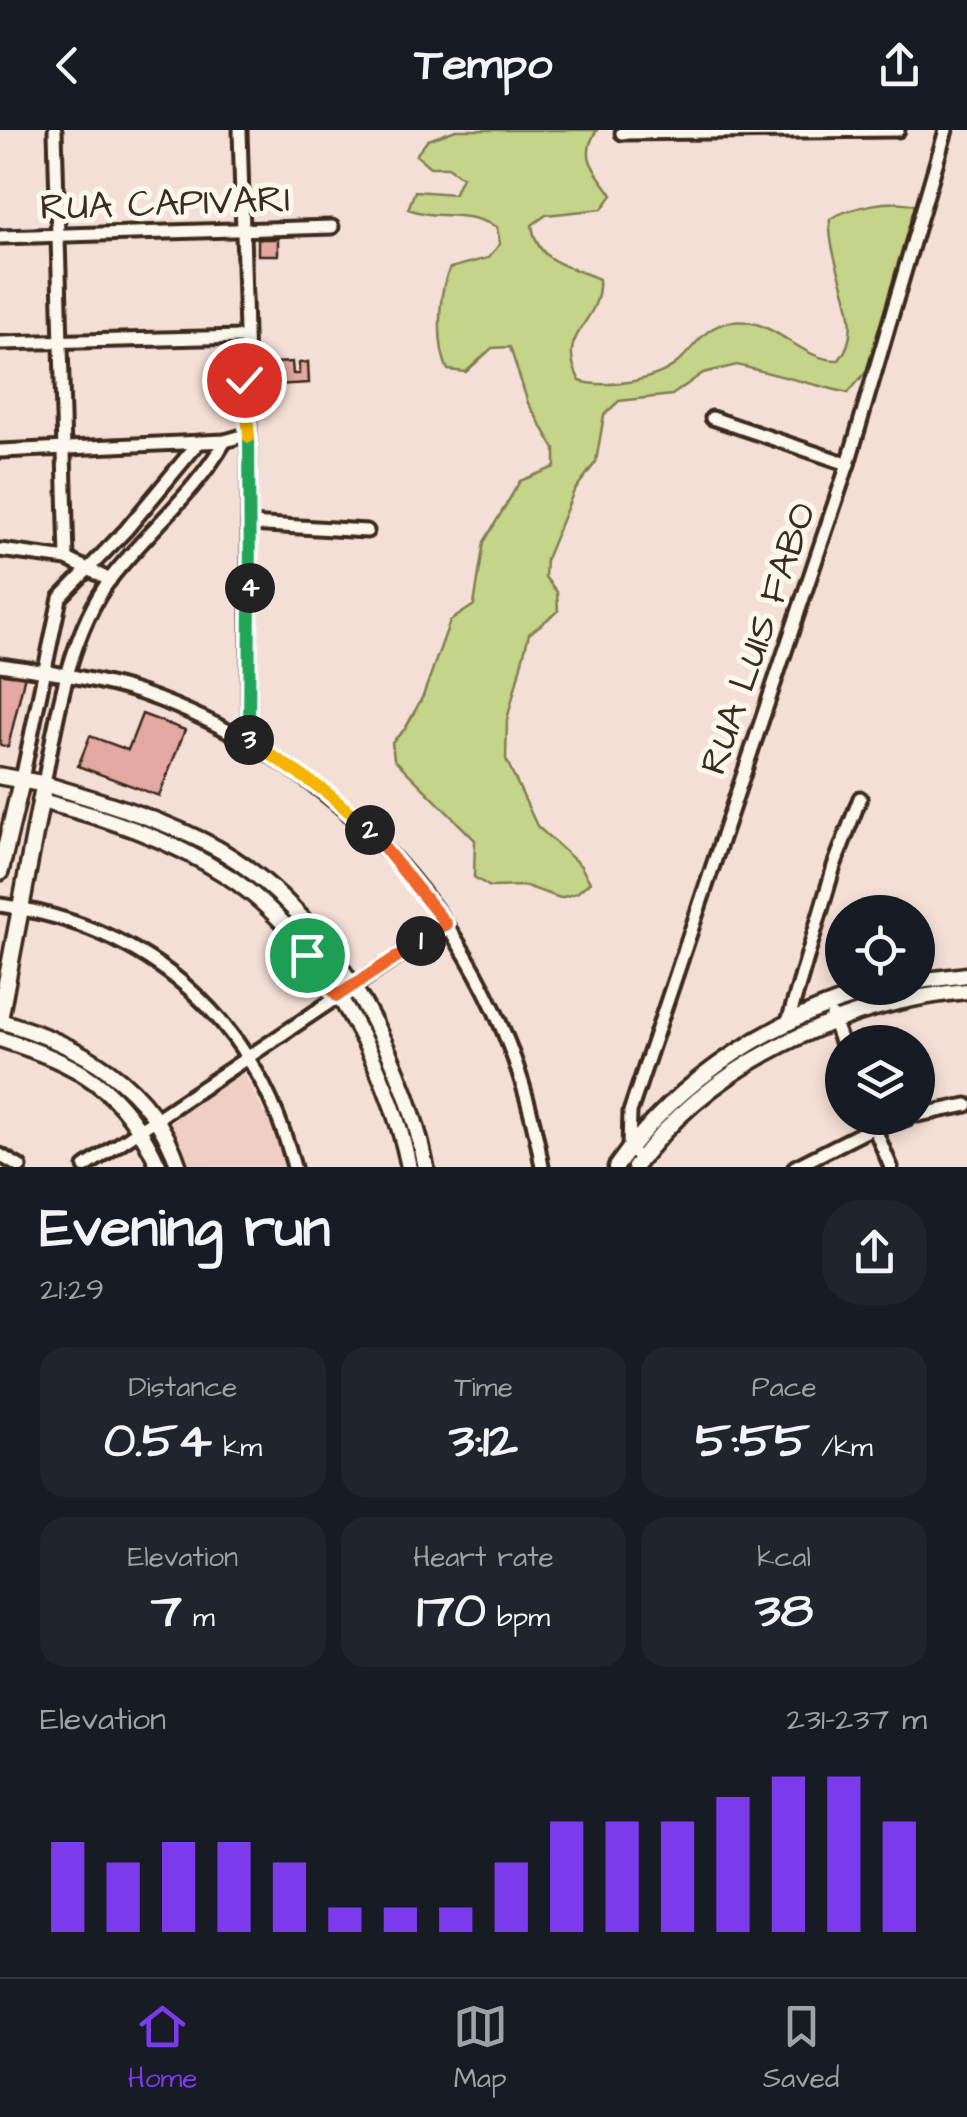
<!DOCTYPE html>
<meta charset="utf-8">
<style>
body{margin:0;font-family:"Architects Daughter",sans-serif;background:#20242c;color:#f1f3f6;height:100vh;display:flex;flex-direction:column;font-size:38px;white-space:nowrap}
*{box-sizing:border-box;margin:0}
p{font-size:32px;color:#9ea1a6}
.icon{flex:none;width:55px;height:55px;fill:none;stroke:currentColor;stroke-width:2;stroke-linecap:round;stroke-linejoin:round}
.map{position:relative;height:1037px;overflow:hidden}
.drawer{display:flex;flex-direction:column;background:#171b24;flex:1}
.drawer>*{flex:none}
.tools{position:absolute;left:825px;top:765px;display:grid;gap:20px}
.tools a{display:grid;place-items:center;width:110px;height:110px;border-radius:50%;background:#171b24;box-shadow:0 5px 15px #0003;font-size:50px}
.pin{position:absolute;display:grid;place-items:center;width:85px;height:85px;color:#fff;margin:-42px;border:5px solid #fff;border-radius:50%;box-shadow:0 2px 10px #0007}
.km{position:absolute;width:50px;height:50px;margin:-25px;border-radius:50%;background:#222;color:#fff;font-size:28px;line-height:50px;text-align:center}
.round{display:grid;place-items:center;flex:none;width:105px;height:105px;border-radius:40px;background:#20242c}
.overview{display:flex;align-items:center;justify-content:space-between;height:170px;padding:0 40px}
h1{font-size:55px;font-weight:700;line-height:75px}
.figures{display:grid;grid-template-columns:repeat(3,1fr);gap:15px;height:170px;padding:10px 40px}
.figures div{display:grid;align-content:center;border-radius:25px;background:#20242c;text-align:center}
.figures b{font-size:50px;font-weight:700}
.figures small{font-size:28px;font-weight:400}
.figures p{font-size:28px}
.chart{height:280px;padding:20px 40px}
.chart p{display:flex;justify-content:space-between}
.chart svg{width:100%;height:180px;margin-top:10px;stroke:#7c3aed;stroke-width:6}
header{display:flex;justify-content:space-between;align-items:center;height:130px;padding:0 40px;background:#171b24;font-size:45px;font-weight:700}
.menu{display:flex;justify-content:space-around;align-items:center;height:140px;border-top:2px solid #363941;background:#171b24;font-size:28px;color:#9ea1a6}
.menu a{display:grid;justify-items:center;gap:5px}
.menu .current{color:#7c3aed}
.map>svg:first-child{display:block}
</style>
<header><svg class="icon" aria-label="back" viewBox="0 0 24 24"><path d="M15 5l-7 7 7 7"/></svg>Tempo<svg class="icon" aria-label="share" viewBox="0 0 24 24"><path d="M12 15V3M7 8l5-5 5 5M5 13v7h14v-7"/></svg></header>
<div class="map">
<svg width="967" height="1037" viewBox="0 0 967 1037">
<rect width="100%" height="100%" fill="#f4dfd6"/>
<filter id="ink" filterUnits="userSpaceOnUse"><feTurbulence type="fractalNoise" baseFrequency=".01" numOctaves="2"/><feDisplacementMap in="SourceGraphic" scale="20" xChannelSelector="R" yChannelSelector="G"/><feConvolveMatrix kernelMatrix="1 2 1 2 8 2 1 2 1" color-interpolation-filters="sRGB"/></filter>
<g filter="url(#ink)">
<polygon fill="#efcec6" points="241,939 272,998 286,1037 185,1037 164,991"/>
<path fill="#c4d488" stroke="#807f53" stroke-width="2.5" d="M456,0H597C578,28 596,41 612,65L602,79L546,85L532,95C537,134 568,135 599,149C602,196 553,201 580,251C606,259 655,251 677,233C696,216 705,195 732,192C774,186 801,232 839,230C871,191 827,140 830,89C850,77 891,68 915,75L866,242L848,263L737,235L703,243L672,265L619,271L604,285L596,332L574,361L546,429L545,447L557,462L558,481L529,504L507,590L506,629L537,696L580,735L590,752L577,763L560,768L526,756L490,757L474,747L475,710L394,629L392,612L405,599L423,566L450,491L474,475L484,412L520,351L555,337V319L528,273L510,217L492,218L466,242L448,240C436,215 438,162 450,138L488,128L500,114L497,97C459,78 442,91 408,79L415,61L454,64L462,47L448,37H430L416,25L428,10Z"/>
<g fill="#e2a8a1" stroke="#3b2a1e" stroke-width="2.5">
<rect x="258" y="109" width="20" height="16"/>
<polygon points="292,232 293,244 299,244 299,233 308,232 309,253 275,255 273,233"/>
<polygon points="0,540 25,545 8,617 0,615"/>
<polygon points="142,584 185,600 159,666 78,636 90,606 128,620"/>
</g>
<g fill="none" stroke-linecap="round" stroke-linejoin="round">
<g stroke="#3b2a1e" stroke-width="19">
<g id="minor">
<polyline points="55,0 67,429"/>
<polyline points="240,0 249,304 249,612"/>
<polyline points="622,3 898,0"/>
<polyline points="0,107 332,97"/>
<polyline points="0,213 243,207"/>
<polyline points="712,288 848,334"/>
<polyline points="0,321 225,311 249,304"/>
<polyline points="249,394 367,401"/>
<polyline points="0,420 67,429 110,450"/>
<path d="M0,535C47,542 96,548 141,563C355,638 505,813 542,1037"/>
<polyline points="22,649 60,468 126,400 199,312"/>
<path d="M44,654C56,589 70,502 111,448C148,401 195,363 225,311"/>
<path d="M0,775C150,797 256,889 294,1037"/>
<polyline points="832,886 842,915"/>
<polyline points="788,892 834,736 860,668"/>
<polyline points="918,985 967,975"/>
<polyline points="870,988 891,1037"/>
<polyline points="634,1023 629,1018 630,982 848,334 946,0"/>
<polyline points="0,1025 20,1037"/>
<polyline points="85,1037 446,794"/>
<polyline points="795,1037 874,997 908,988"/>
</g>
</g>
<g stroke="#3b2a1e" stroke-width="21">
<g id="tertiary">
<path d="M44,654C98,670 152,686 203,711C319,768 402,915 426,1037"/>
<path d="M41,671C107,688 168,708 226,745C316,802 389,935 409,1037"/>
<polyline points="918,851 967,845"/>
<path d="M0,891C79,914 152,954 179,1037"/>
<path d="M0,909C79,934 124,958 159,1037"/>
<path d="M616,1037C677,949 781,882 885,858"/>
<path d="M635,1037C709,934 843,872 967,861"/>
</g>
</g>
<g stroke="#3b2a1e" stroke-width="22">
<g id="secondary">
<polyline points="0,646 44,654 0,887"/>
<polyline points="0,742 22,649"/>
</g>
</g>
<use href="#minor" stroke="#fbf7ec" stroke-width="11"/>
<use href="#tertiary" stroke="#fbf7ec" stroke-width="14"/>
<use href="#secondary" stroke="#fbf7ec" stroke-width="15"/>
</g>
</g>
<g fill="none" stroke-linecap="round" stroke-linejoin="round" filter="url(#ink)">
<g stroke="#fff" stroke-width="20">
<polyline id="split-1" points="307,825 337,866 421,811"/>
</g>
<g stroke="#fff" stroke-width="20">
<polyline id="split-2" points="370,700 446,794 421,811"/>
</g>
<g stroke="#fff" stroke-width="20">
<polyline id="split-3" points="249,610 326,662 370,700"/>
</g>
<g stroke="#fff" stroke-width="20">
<polyline id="split-4" points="249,610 250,458"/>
</g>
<g stroke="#fff" stroke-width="20">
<polyline id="split-5" points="249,307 250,458"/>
</g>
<g stroke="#fff" stroke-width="20">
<polyline id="split-6" points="244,250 249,307"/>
</g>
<use href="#split-1" stroke="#f0652b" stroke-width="12"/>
<use href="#split-2" stroke="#f0652b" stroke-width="12"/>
<use href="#split-3" stroke="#f5b400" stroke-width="12"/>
<use href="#split-4" stroke="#22a559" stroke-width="12"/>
<use href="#split-5" stroke="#22a559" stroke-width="12"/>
<use href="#split-6" stroke="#f5b400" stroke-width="12"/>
</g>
<g text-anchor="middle" stroke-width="10" stroke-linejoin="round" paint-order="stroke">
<g font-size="38" fill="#3b2a1e" stroke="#fbf7ec">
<text transform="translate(165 72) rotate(-2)" y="13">RUA CAPIVARI</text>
<text transform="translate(757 508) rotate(-71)" y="13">RUA LUIS FABO</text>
</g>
</g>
</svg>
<div class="tools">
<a><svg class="icon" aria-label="locate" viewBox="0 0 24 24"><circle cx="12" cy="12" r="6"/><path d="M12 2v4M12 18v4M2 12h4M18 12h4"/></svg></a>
<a><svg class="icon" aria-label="layers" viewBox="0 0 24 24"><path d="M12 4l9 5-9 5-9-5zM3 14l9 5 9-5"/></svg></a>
</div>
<div class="pin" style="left:307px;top:825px;background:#1e9e55"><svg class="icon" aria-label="arrive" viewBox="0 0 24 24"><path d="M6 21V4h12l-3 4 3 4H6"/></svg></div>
<div class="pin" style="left:244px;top:250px;background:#d93025"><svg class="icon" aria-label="check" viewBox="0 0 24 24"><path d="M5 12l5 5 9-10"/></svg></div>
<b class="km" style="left:421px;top:811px">1</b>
<b class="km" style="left:370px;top:700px">2</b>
<b class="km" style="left:249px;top:610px">3</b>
<b class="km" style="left:250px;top:458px">4</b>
</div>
<section class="drawer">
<div class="overview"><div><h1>Evening run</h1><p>21:29</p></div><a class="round"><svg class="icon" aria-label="share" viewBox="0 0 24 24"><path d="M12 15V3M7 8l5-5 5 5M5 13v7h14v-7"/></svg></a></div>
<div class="figures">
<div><p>Distance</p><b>0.54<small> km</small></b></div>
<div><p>Time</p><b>3:12</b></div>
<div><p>Pace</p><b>5:55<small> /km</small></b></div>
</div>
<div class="figures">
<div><p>Elevation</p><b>7<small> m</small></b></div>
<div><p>Heart rate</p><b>170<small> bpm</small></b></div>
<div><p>kcal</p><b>38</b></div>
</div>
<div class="chart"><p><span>Elevation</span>231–237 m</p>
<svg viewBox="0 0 160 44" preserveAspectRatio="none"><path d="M5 44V22M15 44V27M25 44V22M35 44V22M45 44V27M55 44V38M65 44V38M75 44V38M85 44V27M95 44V17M105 44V17M115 44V17M125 44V11M135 44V6M145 44V6M155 44V17"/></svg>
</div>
</section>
<nav class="menu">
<a class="current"><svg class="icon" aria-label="home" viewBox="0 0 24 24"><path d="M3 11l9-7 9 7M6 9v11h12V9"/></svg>Home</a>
<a><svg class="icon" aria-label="map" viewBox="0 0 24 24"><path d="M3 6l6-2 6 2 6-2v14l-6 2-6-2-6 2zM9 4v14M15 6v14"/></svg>Map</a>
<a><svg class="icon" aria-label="saved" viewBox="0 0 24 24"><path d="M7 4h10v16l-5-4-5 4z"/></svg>Saved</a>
</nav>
